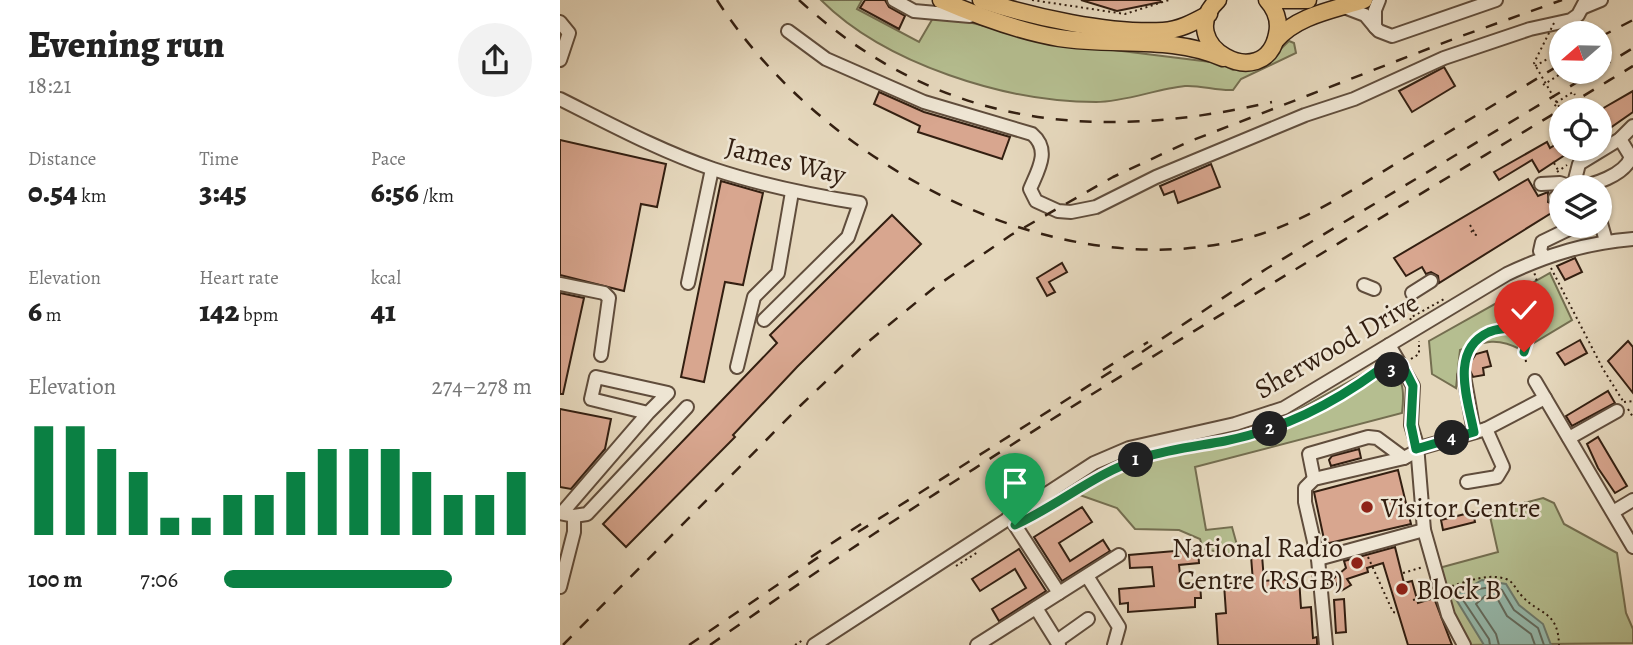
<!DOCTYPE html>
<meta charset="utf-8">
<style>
body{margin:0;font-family:Alegreya,serif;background:#f2f2f2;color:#222;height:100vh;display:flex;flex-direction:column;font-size:26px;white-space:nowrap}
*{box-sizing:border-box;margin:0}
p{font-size:23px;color:#767676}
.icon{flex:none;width:38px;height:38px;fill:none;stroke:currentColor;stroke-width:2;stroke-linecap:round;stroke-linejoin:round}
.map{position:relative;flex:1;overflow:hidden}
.panel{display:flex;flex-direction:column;background:#fff;width:560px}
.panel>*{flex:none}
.needle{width:46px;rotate:250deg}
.controls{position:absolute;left:989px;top:21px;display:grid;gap:14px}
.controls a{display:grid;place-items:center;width:63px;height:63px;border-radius:50%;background:#fff;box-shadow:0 2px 5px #0004;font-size:35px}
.pin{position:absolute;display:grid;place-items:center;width:60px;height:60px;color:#fff;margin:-72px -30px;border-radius:50% 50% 50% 0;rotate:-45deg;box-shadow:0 0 7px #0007}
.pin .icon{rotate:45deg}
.km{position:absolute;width:35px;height:35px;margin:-18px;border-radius:50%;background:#222;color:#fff;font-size:19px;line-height:35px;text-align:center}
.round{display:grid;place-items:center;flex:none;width:74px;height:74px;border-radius:37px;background:#f2f2f2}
.overview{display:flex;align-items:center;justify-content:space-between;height:119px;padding:0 28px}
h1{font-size:38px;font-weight:800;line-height:52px}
.stats{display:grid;grid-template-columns:repeat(3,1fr);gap:10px;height:119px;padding:7px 28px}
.stats div{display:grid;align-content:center}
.stats b{font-size:30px;font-weight:800}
.stats small{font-size:19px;font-weight:400}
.stats p{font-size:19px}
.chart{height:196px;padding:14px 28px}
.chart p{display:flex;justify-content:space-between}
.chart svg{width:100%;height:126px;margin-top:7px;stroke:#0b8043;stroke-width:6}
ul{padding:0 28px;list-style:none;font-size:23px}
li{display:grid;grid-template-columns:112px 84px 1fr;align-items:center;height:52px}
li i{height:18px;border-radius:9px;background:#0b8043}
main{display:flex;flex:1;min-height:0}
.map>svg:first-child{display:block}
</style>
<main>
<section class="panel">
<div class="overview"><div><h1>Evening run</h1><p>18:21</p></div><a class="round"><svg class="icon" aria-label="share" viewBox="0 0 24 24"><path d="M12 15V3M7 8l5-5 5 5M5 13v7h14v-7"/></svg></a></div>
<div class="stats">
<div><p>Distance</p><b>0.54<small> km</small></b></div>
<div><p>Time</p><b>3:45</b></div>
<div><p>Pace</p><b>6:56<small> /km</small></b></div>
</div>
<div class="stats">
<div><p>Elevation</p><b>6<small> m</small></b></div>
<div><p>Heart rate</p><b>142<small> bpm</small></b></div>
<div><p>kcal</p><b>41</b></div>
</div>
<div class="chart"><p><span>Elevation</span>274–278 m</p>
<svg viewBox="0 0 160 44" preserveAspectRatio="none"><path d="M5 44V6M15 44V6M25 44V14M35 44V22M45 44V38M55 44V38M65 44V30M75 44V30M85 44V22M95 44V14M105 44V14M115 44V14M125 44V22M135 44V30M145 44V30M155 44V22"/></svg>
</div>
<ul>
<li><b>100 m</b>7:06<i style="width:74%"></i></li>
</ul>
</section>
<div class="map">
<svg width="1073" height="645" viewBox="0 0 1073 645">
<rect width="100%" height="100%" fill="#e5d7bc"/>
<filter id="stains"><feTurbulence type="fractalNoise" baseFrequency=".00286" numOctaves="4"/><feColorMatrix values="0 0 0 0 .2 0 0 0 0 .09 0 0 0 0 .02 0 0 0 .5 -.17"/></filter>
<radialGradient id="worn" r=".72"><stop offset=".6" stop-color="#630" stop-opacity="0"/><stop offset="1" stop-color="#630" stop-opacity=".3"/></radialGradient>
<g fill="#b5be90" stroke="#746e50" stroke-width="2">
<path d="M261,0H302L297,9L359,42L373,18L408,22L497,43L659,63L673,70L708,61L729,41L734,43L736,53L681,79L673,90C657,91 641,85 625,86C596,89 565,102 536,102C446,102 325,64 261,0Z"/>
<path d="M990,273L1012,320L962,350C937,337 926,341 900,350L896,388L872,374L869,341Z"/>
<path d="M821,364C844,377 845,387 842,413L635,467L646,530L672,527L680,556L643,549L640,539L619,530L575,529L557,508L517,494L589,457L684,440Z"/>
<polygon points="983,498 994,503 1004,524 1057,553 1066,613 1073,629 1073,643 906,645 890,614 879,568 938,552 929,512"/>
</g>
<polygon fill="#96baad" stroke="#6e7c6f" stroke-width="2" points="922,580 946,584 959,605 983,624 991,645 924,645 894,596"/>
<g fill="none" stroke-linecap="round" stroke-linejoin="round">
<g stroke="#646c5f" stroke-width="2">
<path d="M930,645L929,639L903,600C913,588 928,585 942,590L954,610L978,628L984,645"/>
<polyline points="939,645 936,634 916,604 925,596 937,598 947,616 971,634 975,645"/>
</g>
</g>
<g fill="#d8a68f" stroke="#331f11" stroke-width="2">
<polygon points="305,0 325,0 329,7 345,16 339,29 300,8"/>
<polygon points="521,0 600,0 601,2 557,11"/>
<polygon points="884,67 895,86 852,112 839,91"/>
<polygon points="1073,91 1073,112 1040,135 1040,120 1044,117 1040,110"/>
<polygon points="319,92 364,112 450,137 442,159 358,132 360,126 314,104"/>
<polygon points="0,140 106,164 97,207 81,204 64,291 0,275"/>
<polygon points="1001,141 1001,149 1014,149 979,172 972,160 939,180 934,172 987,142 990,148"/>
<polygon points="651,164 660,187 618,203 614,191 604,195 600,186"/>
<polygon points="968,179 978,196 988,192 988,202 1001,207 879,283 878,276 871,272 866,274 862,267 846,276 834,258"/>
<polygon points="161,181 203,193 183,285 165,282 144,382 121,377"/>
<polygon points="332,215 361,244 237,367 173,435 175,437 66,547 43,524 217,343 210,335"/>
<polygon points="1015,258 1022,272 1005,280 997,266"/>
<polygon points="502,263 507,272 489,282 495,292 487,296 477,278"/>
<polygon points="0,293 24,298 3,394 0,394"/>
<polygon points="1020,340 1027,353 1005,365 997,353"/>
<polygon points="1068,341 1073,347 1073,393 1048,361"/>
<polygon points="927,351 931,366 923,368 924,375 913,377 908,366 916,354"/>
<polygon points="1048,391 1055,403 1012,426 1006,416"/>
<polygon points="0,409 51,419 45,449 11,489 0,487"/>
<polygon points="1038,437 1067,486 1055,493 1038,468 1027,444"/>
<polygon points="799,449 801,458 771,466 769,460 772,456"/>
<polygon points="838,470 851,524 765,544 754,492"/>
<polygon points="522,507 532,522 499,543 510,561 543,540 550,551 502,581 474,537"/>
<polygon points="913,512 915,522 883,530 881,520"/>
<polygon points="835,547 844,583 852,581 858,603 874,598 892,645 848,645 823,563 807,568 808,572 787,579 791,585 781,591 773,579 786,568 784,561"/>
<polygon points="459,549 486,591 439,621 432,609 466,588 455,569 420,591 412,579"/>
<polygon points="638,549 639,563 619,565 621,584 640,582 641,598 635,598 635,607 568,612 568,603 560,604 559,589 594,586 592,567 570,568 569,555"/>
<polygon points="702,555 704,581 739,578 741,608 751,607 753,638 757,637 757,645 658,645 656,614 666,613 664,584 693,582 691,556"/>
<polygon points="784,599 786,632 776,633 774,600"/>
</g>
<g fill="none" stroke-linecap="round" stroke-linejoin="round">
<g stroke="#604d3c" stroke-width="16">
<g id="minor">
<polyline points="334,0 354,11 410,16"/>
<polyline points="784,7 805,15 815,27 815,10 819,0"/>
<polyline points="1024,7 1041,0"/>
<polyline points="0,22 9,33 0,60"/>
<polyline points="815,27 819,31 832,36 936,0"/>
<path d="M228,31L266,59L364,102L472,134C491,150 478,170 470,189L476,201L498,211L511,212L536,207L596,177L745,115L794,99L884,58L970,29L1011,20L1018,15L1026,0"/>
<path d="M0,99C50,124 100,151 153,169C201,185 250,195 300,203L288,237L204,320"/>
<polyline points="981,184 1000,183 1012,187"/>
<polyline points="1013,187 1019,164 1060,139 1073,126"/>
<path d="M1015,187C1032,186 1065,175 1071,157L1060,139"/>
<polyline points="995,198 1001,195"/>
<polyline points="1040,220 1046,241"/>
<polyline points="984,256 980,251 982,242 1015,226"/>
<polyline points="128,283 152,169"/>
<polyline points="0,284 44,293 49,298 41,355"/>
<polyline points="804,285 814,289"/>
<polyline points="852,293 871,281"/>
<polyline points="829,345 853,386 851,425 857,445 864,530 888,615 904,645"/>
<polyline points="177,367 194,297 218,273 232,192"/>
<polyline points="904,376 914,432"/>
<polyline points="975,381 1073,547"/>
<polyline points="1009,438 1057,411"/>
<polyline points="856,449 926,429 985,398"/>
<polyline points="754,479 749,454 808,437 817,438 844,458"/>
<polyline points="907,482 937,477 943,467 926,429"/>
<polyline points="1053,512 1073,500"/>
<polyline points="0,513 14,516 27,514 127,407"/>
<polyline points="2,513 88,413 31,399 36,377 108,393 88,413"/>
<polyline points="449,516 499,593"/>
<polyline points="758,559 864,530"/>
<polyline points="527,576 559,627 554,645"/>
<polyline points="0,587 14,532 14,516"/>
<polyline points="476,608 499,645"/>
<polyline points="497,641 528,619"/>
<path d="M254,645L534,463L569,448L675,424L724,408L947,274C989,254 1027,243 1073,239"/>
<polyline points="417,645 559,555"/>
<polyline points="766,645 758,559 745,502 745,488 754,479 844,458 855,452"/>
</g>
</g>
<g stroke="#331f11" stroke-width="19">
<g id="major">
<path d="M381,0C418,16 458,31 499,38C554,47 611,35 663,58"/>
<path d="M421,0C472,17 550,34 603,31C620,30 634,22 649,14"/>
<path d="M658,0C611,44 705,96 717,34C720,21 716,10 707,0"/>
<polyline points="714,0 748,0"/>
<path d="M716,40C738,15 774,10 804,0"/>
</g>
</g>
<g stroke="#331f11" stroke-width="2" stroke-dasharray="2 3.5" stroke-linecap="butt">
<polyline points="472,0 565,14 609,0"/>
<polyline points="975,66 989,58"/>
<polyline points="983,85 1002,73"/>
<polyline points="996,106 994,104 1013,92 1015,95"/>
<polyline points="1019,110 1020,110"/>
<polyline points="994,128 999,124 1001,128"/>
<polyline points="994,163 998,170"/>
<polyline points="997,172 1007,165"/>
<polyline points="910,225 916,235 911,231"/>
<polyline points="991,268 1043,369 1063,401"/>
<polyline points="851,320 850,318 886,298"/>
<polyline points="851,359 859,354 859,341"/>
<path d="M966,362C964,349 969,340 968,328"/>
<path d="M904,367C903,357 909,351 916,343C949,306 1002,358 974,272"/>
<polyline points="1064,402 1073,401"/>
<polyline points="1068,409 1073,417"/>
<polyline points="519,486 583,457 666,441 729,424 779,397 819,370 831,371"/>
<polyline points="472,517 494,503"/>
<polyline points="808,557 833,612 838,613"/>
<polyline points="396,566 418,552"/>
<polyline points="843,573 863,567"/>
<path d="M892,586C908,581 929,573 946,579C954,582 956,590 961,595C980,616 998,610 999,645"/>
<polyline points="853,600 870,595"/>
<polyline points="235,645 243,640"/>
</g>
<use href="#minor" stroke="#eee5d3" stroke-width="12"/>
<use href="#major" stroke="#e2bc7e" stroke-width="16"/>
<g stroke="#331f11" stroke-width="2.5" stroke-dasharray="12 12" stroke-linecap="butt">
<path d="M157,0C263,165 504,296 701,234C750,218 794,189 837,163C892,130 947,97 1001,64"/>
<path d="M239,0C378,127 534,143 712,102"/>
<polyline points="1040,37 1073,20"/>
<polyline points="1040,68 1073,48"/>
<polyline points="582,352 706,269 1034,72"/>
<polyline points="543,370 588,342"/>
<polyline points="298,532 555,369"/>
<polyline points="251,557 304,522"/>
<polyline points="3,645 240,406 303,346 375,287 451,235 553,177 628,142 896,38 1002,0"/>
<polyline points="129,645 263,554"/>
<path d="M150,645C448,437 762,254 1073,66"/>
</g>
<polyline stroke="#331f11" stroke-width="2" stroke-dasharray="2 3.5" stroke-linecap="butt" points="994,23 974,63 1001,110"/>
</g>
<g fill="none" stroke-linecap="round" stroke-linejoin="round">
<g stroke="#fff" stroke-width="14">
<path id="route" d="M455,525C499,505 535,473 582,458C609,449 638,446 665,441C723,429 771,405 819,370L830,371L842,364L853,386L851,425L856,449L914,432C908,400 889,350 929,332C941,327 955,328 968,327L969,336L964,352"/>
</g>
<use href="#route" stroke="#0b8043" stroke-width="9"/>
</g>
<g fill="#8f2418" stroke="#eee5d3" stroke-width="2.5">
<circle cx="807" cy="507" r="7"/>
<circle cx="797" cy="563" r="7"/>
<circle cx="842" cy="589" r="7"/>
</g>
<g text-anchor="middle" stroke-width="5" stroke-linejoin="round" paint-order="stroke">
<g font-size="28" fill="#331f11" stroke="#eee5d3">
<text transform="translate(226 160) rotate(14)" y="10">James Way</text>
<text transform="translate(776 345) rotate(-30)" y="10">Sherwood Drive</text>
</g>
<g font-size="28" fill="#331f11" stroke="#eee5d3" text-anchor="start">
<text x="821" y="517">Visitor Centre</text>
<text x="783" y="557" text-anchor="end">National Radio<tspan x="783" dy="32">Centre (RSGB)</tspan></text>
<text x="856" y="599">Block B</text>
</g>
</g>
<rect width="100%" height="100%" filter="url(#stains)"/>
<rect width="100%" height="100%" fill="url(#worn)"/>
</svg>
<div class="controls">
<a><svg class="needle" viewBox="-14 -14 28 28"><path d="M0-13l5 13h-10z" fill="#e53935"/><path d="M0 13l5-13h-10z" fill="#767676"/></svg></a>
<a><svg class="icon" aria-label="locate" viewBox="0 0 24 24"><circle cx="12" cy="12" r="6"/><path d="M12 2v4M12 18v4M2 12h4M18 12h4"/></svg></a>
<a><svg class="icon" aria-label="layers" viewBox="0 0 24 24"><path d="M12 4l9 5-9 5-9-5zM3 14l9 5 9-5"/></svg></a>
</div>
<div class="pin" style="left:455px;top:525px;background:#1e9e55"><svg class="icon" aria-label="arrive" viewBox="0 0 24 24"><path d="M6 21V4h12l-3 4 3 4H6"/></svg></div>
<div class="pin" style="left:964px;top:352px;background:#d93025"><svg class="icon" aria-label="check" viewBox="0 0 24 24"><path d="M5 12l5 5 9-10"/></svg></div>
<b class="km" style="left:576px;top:460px">1</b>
<b class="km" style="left:710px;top:429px">2</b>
<b class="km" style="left:832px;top:370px">3</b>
<b class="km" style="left:892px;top:438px">4</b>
</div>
</main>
